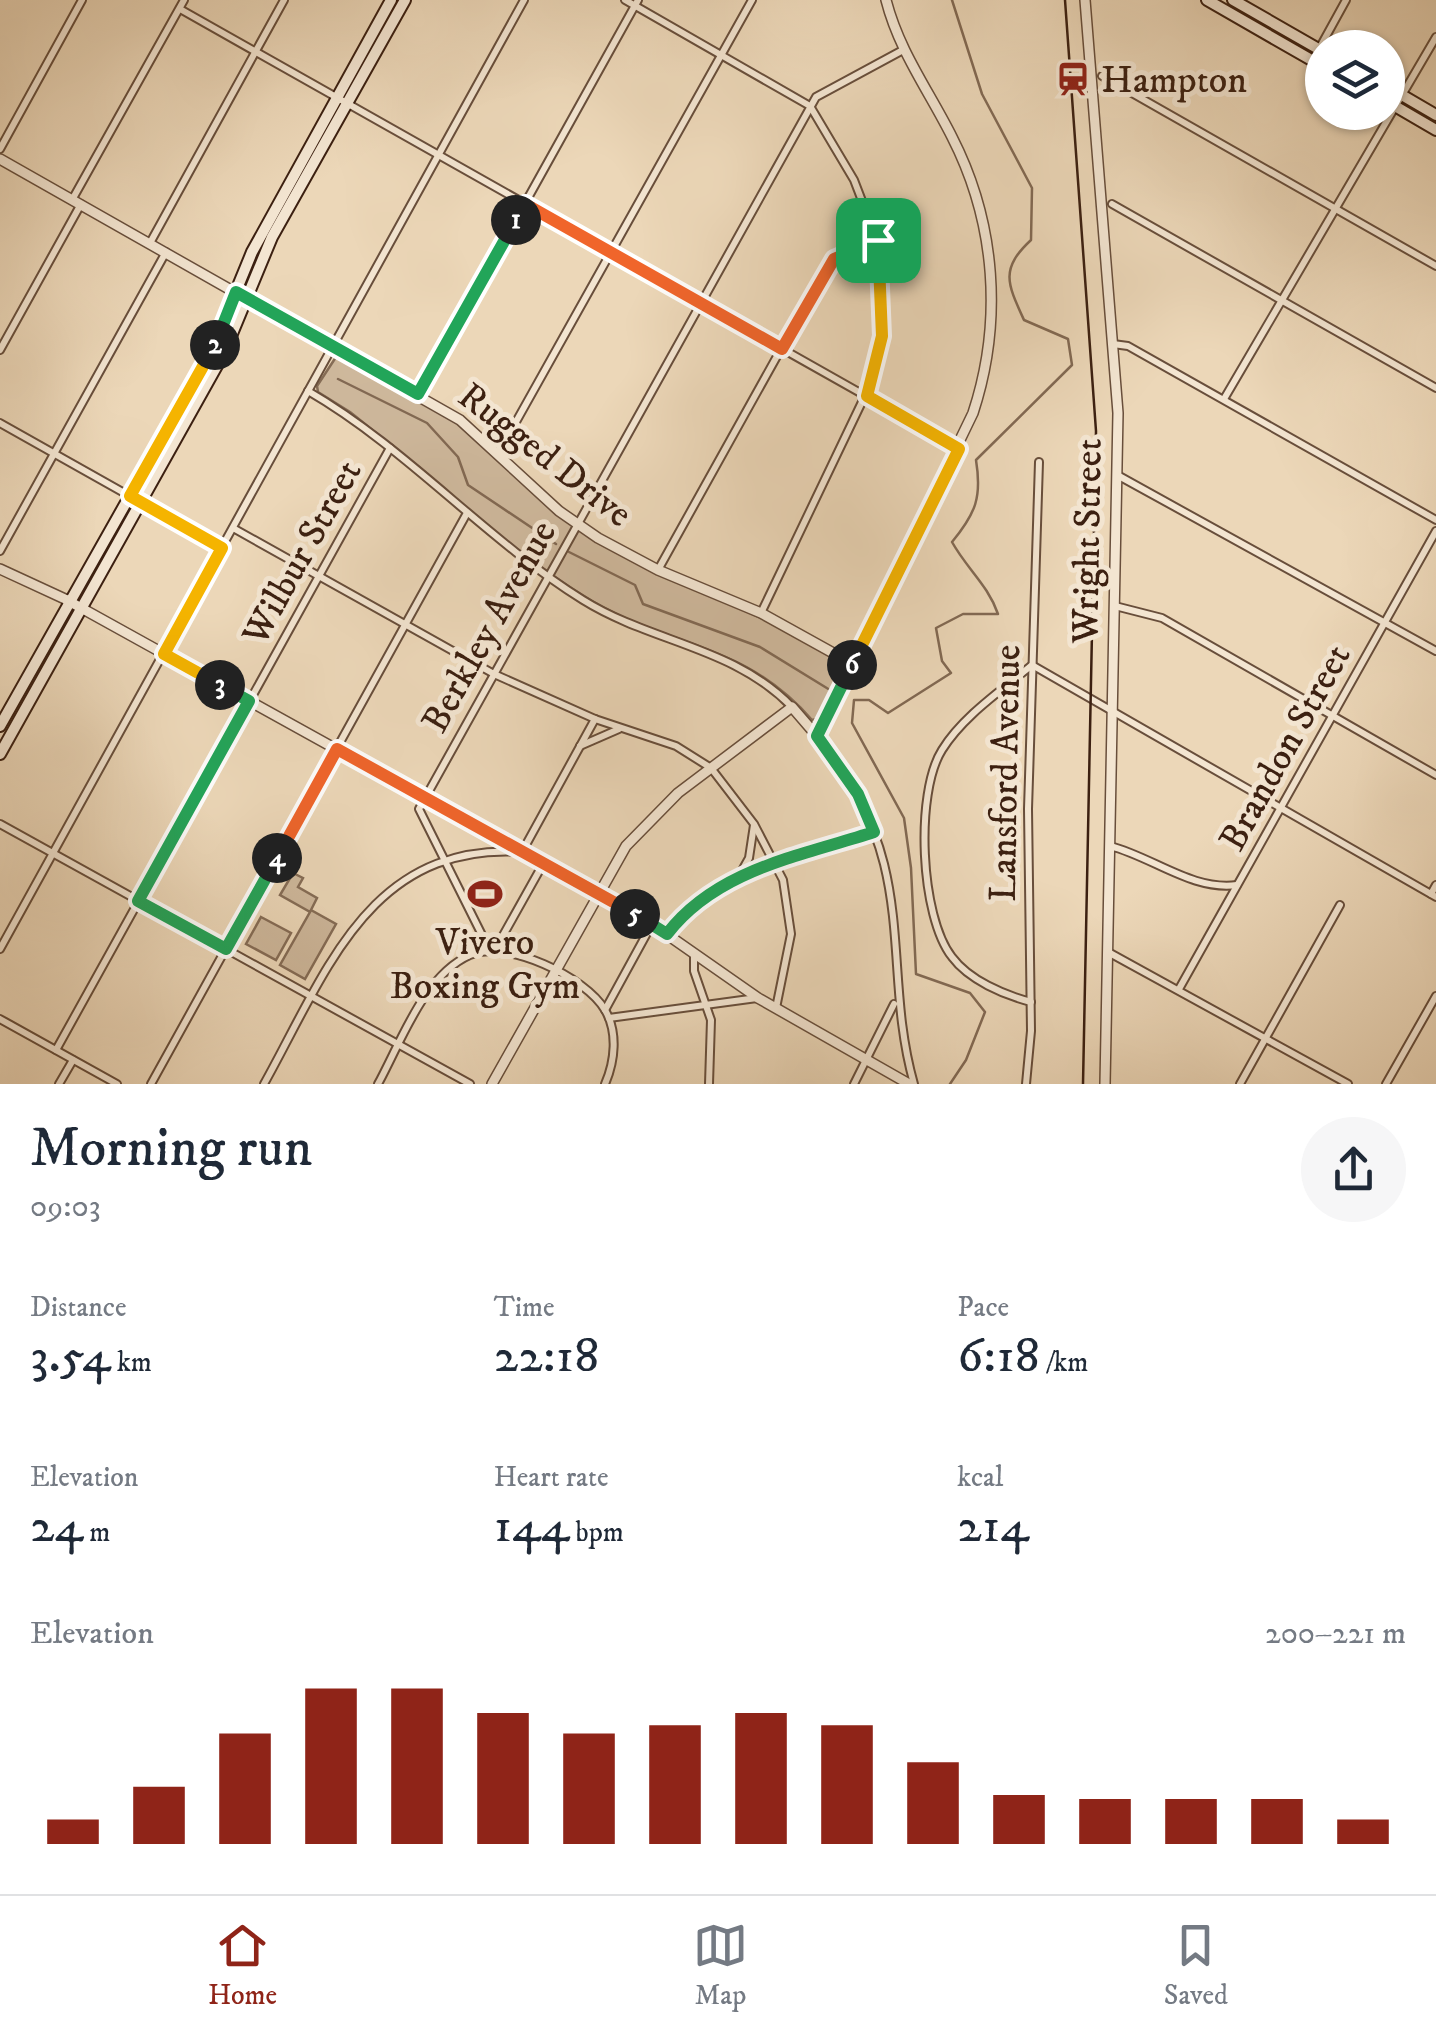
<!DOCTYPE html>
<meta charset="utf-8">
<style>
body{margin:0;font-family:"IM FELL DW Pica",serif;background:#f6f6f7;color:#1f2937;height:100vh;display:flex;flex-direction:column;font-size:38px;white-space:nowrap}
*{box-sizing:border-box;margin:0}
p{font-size:32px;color:#747a83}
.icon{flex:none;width:55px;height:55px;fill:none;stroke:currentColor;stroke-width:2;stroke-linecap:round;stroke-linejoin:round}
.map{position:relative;height:1084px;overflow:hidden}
.details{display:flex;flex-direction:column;background:#fff;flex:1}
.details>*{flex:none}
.buttons{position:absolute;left:1305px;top:30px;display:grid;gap:20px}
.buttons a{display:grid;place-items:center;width:100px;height:100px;border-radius:50%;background:#fff;box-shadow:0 2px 8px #0004;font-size:50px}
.pin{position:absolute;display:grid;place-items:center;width:85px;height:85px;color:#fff;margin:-42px;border-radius:20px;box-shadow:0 5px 15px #0006}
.km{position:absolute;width:50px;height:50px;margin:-25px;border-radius:50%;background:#222;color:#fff;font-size:28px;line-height:50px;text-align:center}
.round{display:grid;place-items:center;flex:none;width:105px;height:105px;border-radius:52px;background:#f6f6f7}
.summary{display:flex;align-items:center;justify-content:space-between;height:170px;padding:0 30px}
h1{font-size:55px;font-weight:600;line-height:75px}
.figures{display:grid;grid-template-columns:repeat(3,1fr);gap:15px;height:170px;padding:10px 30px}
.figures div{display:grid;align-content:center}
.figures b{font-size:50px;font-weight:600}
.figures small{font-size:28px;font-weight:400}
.figures p{font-size:28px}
.chart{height:280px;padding:20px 30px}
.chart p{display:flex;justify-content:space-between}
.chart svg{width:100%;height:180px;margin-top:10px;stroke:#8f2418;stroke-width:6}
.tabs{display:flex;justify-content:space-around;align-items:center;height:140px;border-top:2px solid #e0e1e3;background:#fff;font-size:28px;color:#747a83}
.tabs a{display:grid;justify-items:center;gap:5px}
.tabs .selected{color:#8f2418}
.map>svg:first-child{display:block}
</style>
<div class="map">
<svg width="1436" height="1084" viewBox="0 0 1436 1084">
<rect width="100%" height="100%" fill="#ecd7b8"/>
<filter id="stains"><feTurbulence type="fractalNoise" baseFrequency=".002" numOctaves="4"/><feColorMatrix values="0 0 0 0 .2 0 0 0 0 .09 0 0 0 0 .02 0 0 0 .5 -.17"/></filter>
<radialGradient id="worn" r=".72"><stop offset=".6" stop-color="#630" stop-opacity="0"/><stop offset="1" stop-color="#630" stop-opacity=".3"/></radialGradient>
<g fill="#ceb89c" stroke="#856c56" stroke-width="2.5">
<path d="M338,354L459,423L562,518L612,550L781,627L843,662L845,668L821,718L812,720C744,642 672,648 592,601C511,553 425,471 350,412L318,392L317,386Z"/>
<polygon points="293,873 303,878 298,887 317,898 311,910 336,924 305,979 280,965 310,912 280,895"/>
<polygon points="261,917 291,933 276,960 246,944"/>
</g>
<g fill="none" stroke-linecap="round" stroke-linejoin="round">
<g stroke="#826953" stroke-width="2.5">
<polyline points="338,379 427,423 458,457 468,485 556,544"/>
<polyline points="569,552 635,585 643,604 760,647 830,690"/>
<path d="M950,1084L966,1060L985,1012L970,993L916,974L911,868L904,818L852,723L854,700H869L888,713L951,673L942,661L936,628L963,614H998C988,585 967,569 952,542C976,513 982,497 976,460L1072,365L1068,339L1024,320C1007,283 1000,269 1031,240L1032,188L982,94L952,0"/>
</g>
<g stroke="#684e3b" stroke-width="10">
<g id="minor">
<polyline points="625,0 810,106 854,180 877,240 883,306 872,381 761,613"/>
<polyline points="180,9 958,448"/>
<polyline points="1313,60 1346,0"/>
<polyline points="1102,76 1436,266"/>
<polyline points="0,149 82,0"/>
<polyline points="72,200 184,0"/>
<polyline points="1112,204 1436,388"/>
<polyline points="150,243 284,0"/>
<polyline points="1113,344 1128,346 1436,520"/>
<polyline points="0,350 81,204"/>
<path d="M308,391C408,449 485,539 583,600C652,643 733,646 792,707"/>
<polyline points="419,394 638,0"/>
<polyline points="1224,399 1436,37"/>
<polyline points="0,423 222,548"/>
<polyline points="498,454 752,0"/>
<polyline points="1119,476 1436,651"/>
<polyline points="233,528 494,674 595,719 676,746 711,768 754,824 783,880 791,934 776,1008"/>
<polyline points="0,551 166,252"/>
<polyline points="658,570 825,270 845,251 877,240"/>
<polyline points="1115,606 1162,618 1436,775"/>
<path d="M817,736C847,777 872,815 884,864C902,937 892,1007 914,1084"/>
<polyline points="580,746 619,729"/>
<polyline points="0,824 470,1084"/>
<path d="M1110,846C1153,857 1192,891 1237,885"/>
<polyline points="740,874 749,858 754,825"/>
<polyline points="1431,894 1436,885"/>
<path d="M667,935C717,869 801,856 874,832"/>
<polyline points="496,948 543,864"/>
<polyline points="0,949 524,0"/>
<polyline points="489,949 419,809 816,97 903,50"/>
<polyline points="1108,952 1348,1084"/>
<polyline points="694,953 694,971 711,1020 709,1084"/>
<polyline points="1179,989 1436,531"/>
<path d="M1031,1002C1004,995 969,980 952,957C920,916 915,793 942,750C963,716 1002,690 1032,665L1436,897"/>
<polyline points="605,1010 652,924"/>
<polyline points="609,1018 757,998"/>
<polyline points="0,1019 117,1084"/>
<polyline points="56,1050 390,448"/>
<polyline points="59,1084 73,1060"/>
<polyline points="151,1084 467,513"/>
<path d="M264,1084C326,973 369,842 522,852L595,719"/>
<path d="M378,1084C401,1042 424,975 470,955C506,939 586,977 605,1010C618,1032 615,1061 605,1084"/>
<polyline points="854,1084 894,1004"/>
<polyline points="1026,1084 1031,1031 1028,809 1039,462"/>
<polyline points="1240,1084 1340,905"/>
<polyline points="1386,1084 1436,996"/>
</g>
</g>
<g stroke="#684e3b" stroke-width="12">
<g id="tertiary">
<polyline points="1085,0 1118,413 1105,1084"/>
<polyline points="0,159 460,420 559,511 598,538 658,570 761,613 853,664"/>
<polyline points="0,569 65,599 652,924 758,998 909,1084"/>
<path d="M492,1084L626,846L678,793L792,707L817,736L973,413C1003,322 996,223 952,137C929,91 899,51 886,0"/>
</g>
</g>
<g stroke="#3c2011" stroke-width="14">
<g id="secondary">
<polyline points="1207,0 1322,66"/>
<polyline points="1233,0 1322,51"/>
<polyline points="1388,87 1436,115"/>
<polyline points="1388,102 1436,130"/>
<polyline points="0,726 211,352 252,252 391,0"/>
<polyline points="0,754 224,353 272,237 405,0"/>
</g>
</g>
<use href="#minor" stroke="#f3e5d1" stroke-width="6"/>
<use href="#tertiary" stroke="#f3e5d1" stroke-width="9"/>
<use href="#secondary" stroke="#f3e5d1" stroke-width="10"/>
<polyline stroke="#3c2011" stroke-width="2.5" points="1065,0 1096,431 1083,1084"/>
</g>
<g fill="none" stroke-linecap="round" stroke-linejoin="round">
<g stroke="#fff" stroke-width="20">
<polyline id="split-1" points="516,220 525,204 782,349 834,259 878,240"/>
</g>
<g stroke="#fff" stroke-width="20">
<polyline id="split-2" points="215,345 236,292 418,394 516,220"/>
</g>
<g stroke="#fff" stroke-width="20">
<polyline id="split-3" points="215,345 130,496 222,548 164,654 220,685"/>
</g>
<g stroke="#fff" stroke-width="20">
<polyline id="split-4" points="220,685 249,701 138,901 226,949 277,858"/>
</g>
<g stroke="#fff" stroke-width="20">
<polyline id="split-5" points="277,858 337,749 635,914"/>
</g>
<g stroke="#fff" stroke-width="20">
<path id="split-6" d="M635,914L667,934C717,869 801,856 874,832L858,794L817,736L852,665"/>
</g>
<g stroke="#fff" stroke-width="20">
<polyline id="split-7" points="852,665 959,449 867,396 882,336 878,240"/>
</g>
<use href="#split-1" stroke="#f0652b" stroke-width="12"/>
<use href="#split-2" stroke="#22a559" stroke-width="12"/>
<use href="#split-3" stroke="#f5b400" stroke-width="12"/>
<use href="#split-4" stroke="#22a559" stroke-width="12"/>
<use href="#split-5" stroke="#f0652b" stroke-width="12"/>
<use href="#split-6" stroke="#22a559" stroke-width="12"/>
<use href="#split-7" stroke="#f5b400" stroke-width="12"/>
</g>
<defs>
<g id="station-bare" transform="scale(2.7)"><path d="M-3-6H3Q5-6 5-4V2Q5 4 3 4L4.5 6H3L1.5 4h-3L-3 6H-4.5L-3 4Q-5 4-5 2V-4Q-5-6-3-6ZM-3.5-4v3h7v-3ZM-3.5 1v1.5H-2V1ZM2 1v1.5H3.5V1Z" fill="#8f2418" stroke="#f3e5d1" stroke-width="2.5" paint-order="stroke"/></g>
<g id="stadium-bare" transform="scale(2.7)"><path d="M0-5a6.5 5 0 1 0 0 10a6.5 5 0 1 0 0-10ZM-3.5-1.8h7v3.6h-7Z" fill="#8f2418" stroke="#f3e5d1" stroke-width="2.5" paint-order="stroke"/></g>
</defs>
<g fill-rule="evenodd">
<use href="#station-bare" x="1073" y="79"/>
<use href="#stadium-bare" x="485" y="894"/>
</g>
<g text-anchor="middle" stroke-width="10" stroke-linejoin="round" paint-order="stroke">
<g font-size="38" fill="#3c2011" stroke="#f3e5d1" text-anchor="start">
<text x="1101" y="92">Hampton</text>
<text x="485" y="954" text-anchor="middle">Vivero<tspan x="485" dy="44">Boxing Gym</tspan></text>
</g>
<g font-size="38" fill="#3c2011" stroke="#f3e5d1">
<text transform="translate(546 454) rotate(38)" y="13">Rugged Drive</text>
<text transform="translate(1086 541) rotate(-89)" y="13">Wright Street</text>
<text transform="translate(301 552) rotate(-61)" y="13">Wilbur Street</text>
<text transform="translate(488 626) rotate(-61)" y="13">Berkley Avenue</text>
<text transform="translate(1284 747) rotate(-61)" y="13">Brandon Street</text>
<text transform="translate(1004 773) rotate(-89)" y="13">Lansford Avenue</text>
</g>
</g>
<rect width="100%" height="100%" filter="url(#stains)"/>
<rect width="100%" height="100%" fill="url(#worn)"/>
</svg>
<div class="buttons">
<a><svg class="icon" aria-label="layers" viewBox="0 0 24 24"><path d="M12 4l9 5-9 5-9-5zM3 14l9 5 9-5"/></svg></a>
</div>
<div class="pin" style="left:878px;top:240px;background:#1e9e55"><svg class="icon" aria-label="arrive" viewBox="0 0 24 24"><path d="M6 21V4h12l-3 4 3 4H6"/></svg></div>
<b class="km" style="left:516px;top:220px">1</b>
<b class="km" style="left:215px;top:345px">2</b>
<b class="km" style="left:220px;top:685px">3</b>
<b class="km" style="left:277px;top:858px">4</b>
<b class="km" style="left:635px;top:914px">5</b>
<b class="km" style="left:852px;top:665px">6</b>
</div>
<section class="details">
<div class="summary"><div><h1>Morning run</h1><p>09:03</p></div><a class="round"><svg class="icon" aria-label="share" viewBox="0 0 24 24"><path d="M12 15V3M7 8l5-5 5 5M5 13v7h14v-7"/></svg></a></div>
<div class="figures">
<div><p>Distance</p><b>3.54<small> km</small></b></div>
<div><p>Time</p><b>22:18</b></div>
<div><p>Pace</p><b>6:18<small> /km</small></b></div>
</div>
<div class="figures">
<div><p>Elevation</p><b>24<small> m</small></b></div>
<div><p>Heart rate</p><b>144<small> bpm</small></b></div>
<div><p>kcal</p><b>214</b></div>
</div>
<div class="chart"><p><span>Elevation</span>200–221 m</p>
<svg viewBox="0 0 160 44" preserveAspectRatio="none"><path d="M5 44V38M15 44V30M25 44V17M35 44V6M45 44V6M55 44V12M65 44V17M75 44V15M85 44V12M95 44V15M105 44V24M115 44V32M125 44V33M135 44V33M145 44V33M155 44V38"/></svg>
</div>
</section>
<nav class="tabs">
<a class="selected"><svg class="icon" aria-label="home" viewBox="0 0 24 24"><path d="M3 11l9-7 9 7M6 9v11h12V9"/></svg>Home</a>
<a><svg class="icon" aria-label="map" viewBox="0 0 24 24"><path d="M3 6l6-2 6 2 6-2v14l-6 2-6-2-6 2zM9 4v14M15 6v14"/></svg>Map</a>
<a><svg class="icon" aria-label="saved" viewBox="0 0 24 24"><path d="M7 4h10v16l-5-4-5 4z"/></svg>Saved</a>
</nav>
